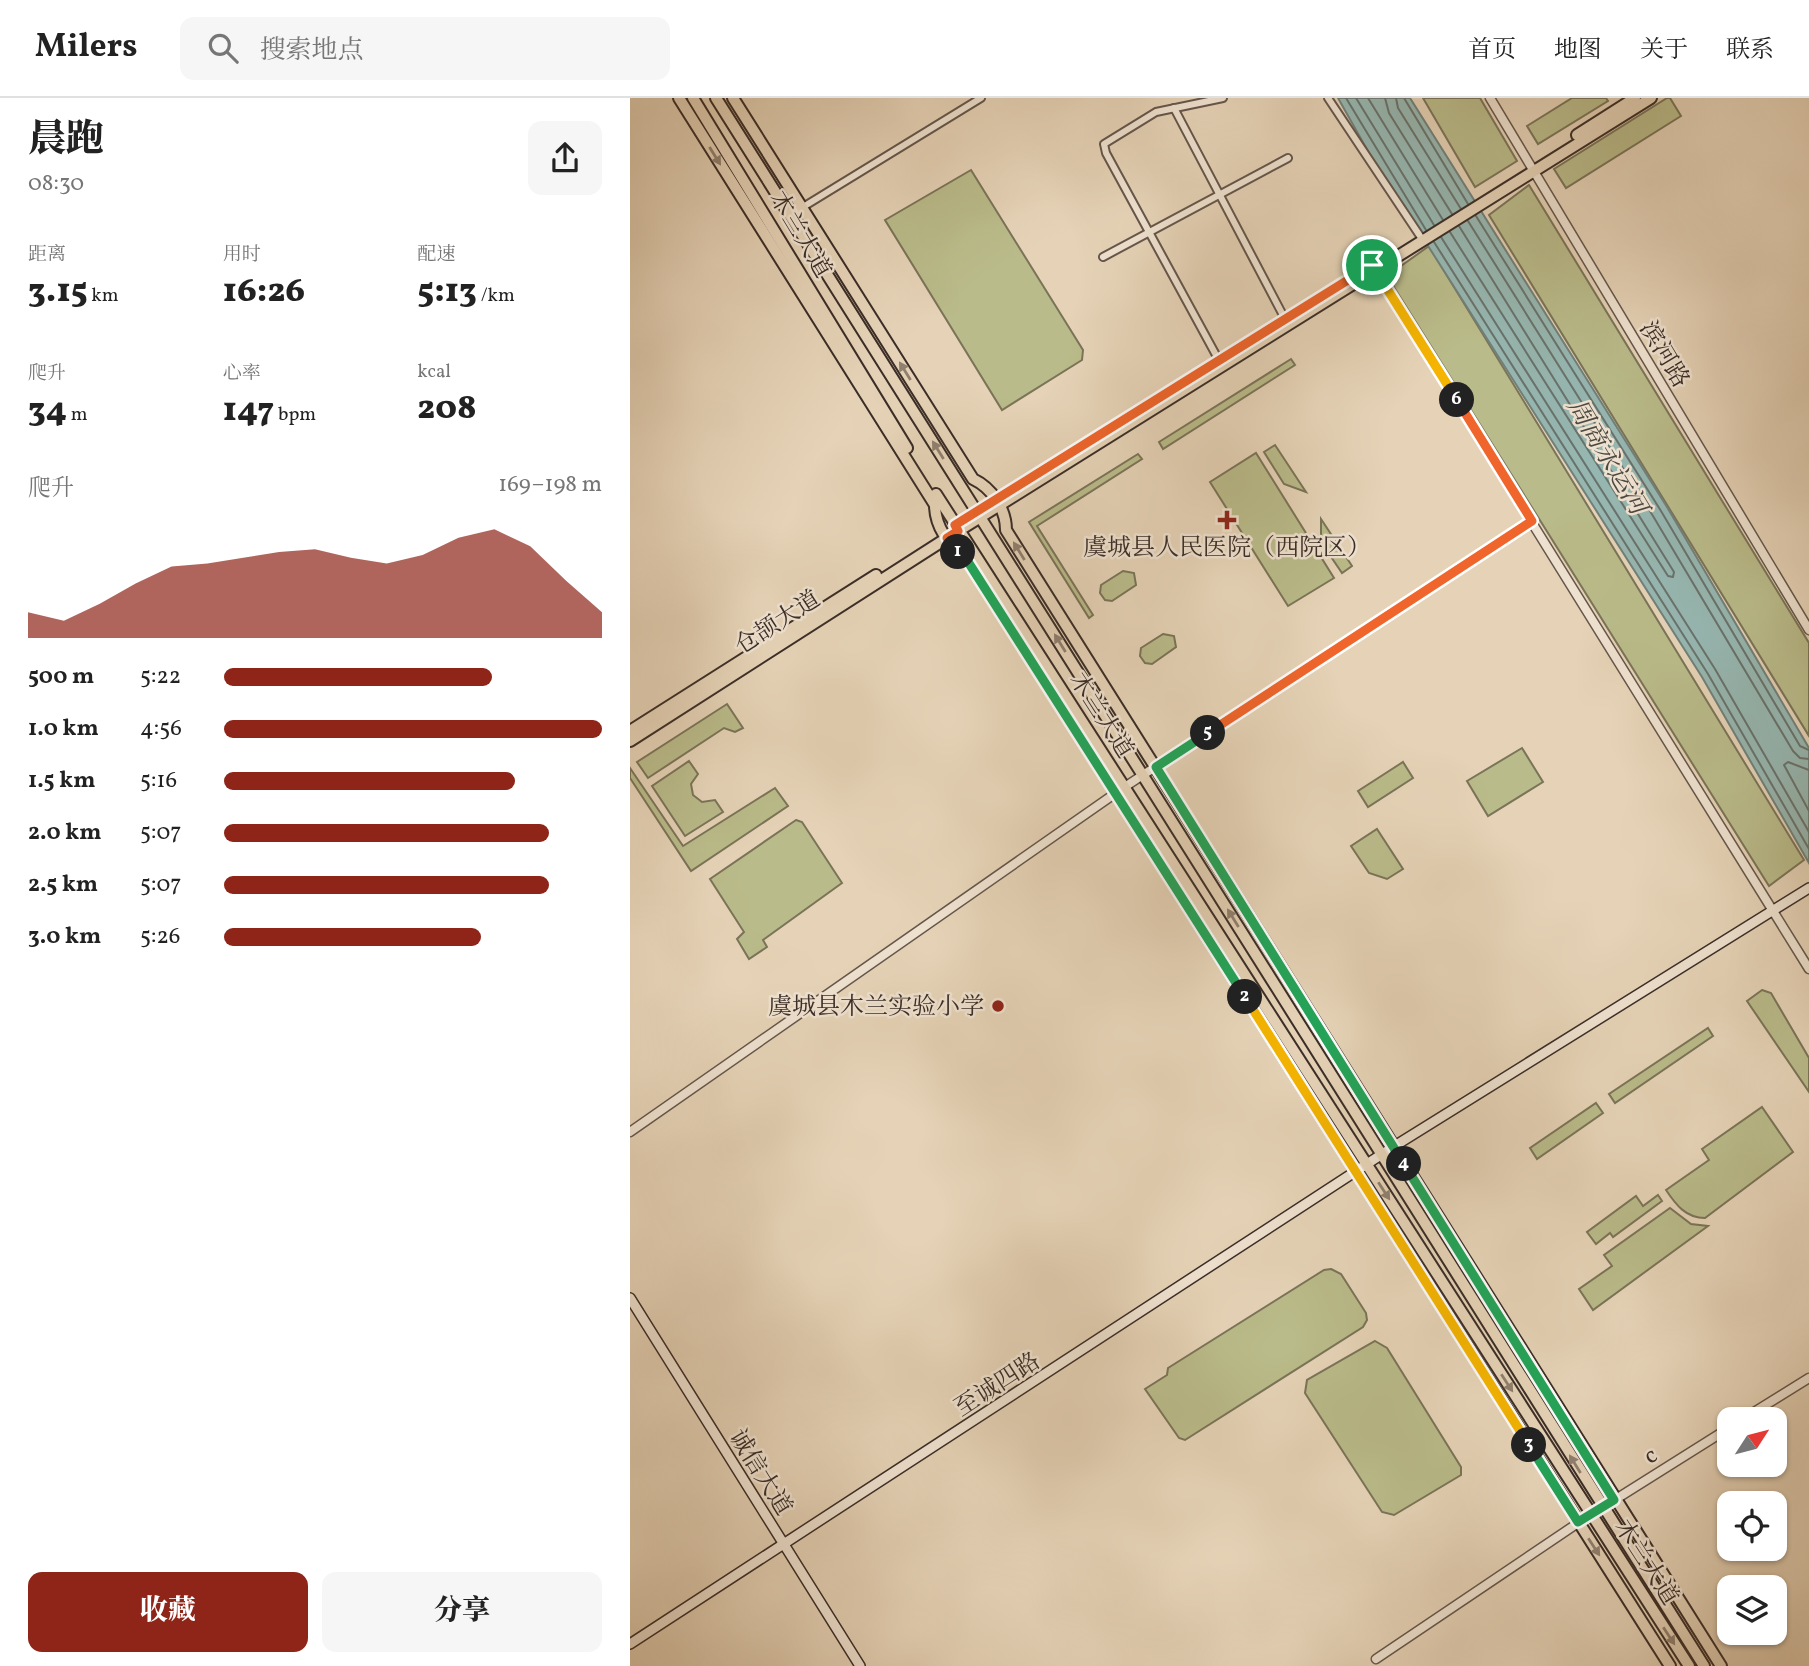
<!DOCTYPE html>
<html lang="zh">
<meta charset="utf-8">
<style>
body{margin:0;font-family:Vollkorn,"Noto Serif SC",serif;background:#f6f6f6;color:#222;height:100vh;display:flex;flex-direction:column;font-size:26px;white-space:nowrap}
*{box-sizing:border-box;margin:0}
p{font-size:23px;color:#767676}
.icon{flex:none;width:38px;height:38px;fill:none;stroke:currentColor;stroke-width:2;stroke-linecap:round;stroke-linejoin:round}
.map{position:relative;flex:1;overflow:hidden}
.panel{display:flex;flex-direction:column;background:#fff;width:630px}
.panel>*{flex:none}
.needle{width:46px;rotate:54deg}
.controls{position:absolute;left:1087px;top:1309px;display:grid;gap:14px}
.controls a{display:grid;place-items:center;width:70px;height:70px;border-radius:14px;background:#fff;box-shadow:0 2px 5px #0004;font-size:35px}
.pin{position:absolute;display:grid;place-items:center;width:60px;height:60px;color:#fff;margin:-30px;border:4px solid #fff;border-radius:50%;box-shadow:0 2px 7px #0007}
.km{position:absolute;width:35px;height:35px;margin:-18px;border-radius:50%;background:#222;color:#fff;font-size:19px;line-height:35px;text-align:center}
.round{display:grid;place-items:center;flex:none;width:74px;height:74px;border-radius:14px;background:#f6f6f6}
.overview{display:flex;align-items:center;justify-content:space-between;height:119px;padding:0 28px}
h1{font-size:38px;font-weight:800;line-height:52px}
.stats{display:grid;grid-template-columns:repeat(3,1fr);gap:10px;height:119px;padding:7px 28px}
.stats div{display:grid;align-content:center}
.stats b{font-size:35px;font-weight:800}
.stats small{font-size:19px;font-weight:400}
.stats p{font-size:19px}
.chart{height:196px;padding:14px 28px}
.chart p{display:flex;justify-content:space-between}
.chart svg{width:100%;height:126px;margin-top:7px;fill:#8f2418;opacity:.7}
.cta{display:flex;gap:14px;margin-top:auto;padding:14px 28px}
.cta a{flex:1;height:80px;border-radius:14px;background:#8f2418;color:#fff;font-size:28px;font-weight:800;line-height:80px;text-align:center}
.cta a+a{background:#f6f6f6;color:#222}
ul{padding:0 28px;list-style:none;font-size:23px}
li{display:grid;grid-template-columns:112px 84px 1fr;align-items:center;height:52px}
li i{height:18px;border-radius:9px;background:#8f2418}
header{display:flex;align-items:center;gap:42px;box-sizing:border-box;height:98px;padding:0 35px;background:#fff;border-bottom:2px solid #e0e0e0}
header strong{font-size:33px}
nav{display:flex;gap:38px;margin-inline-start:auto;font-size:24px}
.search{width:490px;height:63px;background:#f6f6f6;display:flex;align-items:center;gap:18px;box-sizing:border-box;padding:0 24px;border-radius:14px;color:#767676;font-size:26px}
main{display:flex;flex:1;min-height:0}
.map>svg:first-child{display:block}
</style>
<header>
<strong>Milers</strong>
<div class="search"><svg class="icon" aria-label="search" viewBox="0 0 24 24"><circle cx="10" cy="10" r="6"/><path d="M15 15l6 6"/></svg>搜索地点</div>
<nav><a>首页</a><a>地图</a><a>关于</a><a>联系</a></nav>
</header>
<main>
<section class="panel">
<div class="overview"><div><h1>晨跑</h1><p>08:30</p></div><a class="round"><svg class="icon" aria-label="share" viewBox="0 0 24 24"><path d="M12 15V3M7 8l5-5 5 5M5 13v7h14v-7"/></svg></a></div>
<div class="stats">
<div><p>距离</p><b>3.15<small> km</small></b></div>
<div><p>用时</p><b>16:26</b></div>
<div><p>配速</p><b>5:13<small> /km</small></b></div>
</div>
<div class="stats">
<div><p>爬升</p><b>34<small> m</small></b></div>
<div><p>心率</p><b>147<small> bpm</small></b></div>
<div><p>kcal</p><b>208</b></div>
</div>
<div class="chart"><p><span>爬升</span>169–198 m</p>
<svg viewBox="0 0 160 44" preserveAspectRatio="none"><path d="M0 44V35L10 38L20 32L30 25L40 19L50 18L60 16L70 14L80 13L90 16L100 18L110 15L120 9L130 6L140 12L150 24L160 35V44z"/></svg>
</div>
<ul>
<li><b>500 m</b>5:22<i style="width:71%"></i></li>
<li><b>1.0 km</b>4:56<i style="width:100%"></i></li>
<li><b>1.5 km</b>5:16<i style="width:77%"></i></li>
<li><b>2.0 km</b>5:07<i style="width:86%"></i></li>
<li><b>2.5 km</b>5:07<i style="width:86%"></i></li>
<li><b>3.0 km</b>5:26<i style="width:68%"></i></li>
</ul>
<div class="cta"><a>收藏</a><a>分享</a></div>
</section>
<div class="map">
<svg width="1179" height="1568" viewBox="0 0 1179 1568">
<rect width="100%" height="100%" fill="#e6d3b7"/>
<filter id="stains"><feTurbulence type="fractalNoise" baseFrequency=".00286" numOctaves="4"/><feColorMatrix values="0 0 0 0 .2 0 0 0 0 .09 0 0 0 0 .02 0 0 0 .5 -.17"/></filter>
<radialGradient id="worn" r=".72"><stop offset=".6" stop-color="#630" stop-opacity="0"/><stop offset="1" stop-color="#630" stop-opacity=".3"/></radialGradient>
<g fill="#babb8a" stroke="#7a7458" stroke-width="2">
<polygon points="793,0 850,0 887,63 845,89"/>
<polygon points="942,0 976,0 978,3 908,46 897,28"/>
<polygon points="1037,0 1040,0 1051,18 936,90 924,71"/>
<polygon points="341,72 453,252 452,262 372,312 255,122"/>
<polygon points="899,87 1179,545 1179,638 859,117"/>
<polygon points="799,148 1174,762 1139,788 757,178"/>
<polygon points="661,261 665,267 533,351 529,344"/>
<polygon points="645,347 676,394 654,386 634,354"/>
<polygon points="626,355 704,480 658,508 580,384"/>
<polygon points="508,356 512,361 407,428 463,517 459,520 399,424"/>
<polygon points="691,421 722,468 712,475 691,444"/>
<polygon points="493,473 504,475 506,487 482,503 475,502 470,495 471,487"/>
<polygon points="533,536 544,538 546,549 522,566 515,565 510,558 511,550"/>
<polygon points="97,606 113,630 105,634 94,630 18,680 7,664"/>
<polygon points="892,650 913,684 858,718 837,683"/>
<polygon points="59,663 68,676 61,686 63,697 72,704 85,702 93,714 55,738 22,688"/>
<polygon points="773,664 783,680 738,709 728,693"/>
<polygon points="0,670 53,748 145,690 158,708 61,773 0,680"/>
<polygon points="166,722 172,724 212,785 133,842 137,849 119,861 107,841 114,834 80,781"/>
<polygon points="747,731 773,771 757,781 739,775 721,748"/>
<polygon points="1132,892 1141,895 1179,960 1179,994 1117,903"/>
<polygon points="1078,930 1083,938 985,1005 979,996"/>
<polygon points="966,1005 973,1015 907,1061 900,1050"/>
<path d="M1132,1009L1163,1054L1075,1120C1056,1120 1046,1107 1036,1092L1079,1062L1072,1051Z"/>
<polygon points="1028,1097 1032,1103 983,1139 980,1135 966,1146 957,1134 1006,1098 1013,1108"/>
<polygon points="1040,1110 1061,1126 1078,1128 963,1212 949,1191 982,1168 974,1157"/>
<polygon points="701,1171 711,1176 736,1215 737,1222 733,1229 555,1342 549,1340 515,1291 537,1277 538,1270 694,1172"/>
<polygon points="745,1243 757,1250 831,1369 831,1377 764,1417 752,1414 675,1295 677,1282"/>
</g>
<polygon fill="#96b7b1" stroke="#71807a" stroke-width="2" points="708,0 780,0 1037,409 1179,650 1179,765 1072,579 739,55"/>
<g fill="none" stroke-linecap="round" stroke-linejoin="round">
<g stroke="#68726c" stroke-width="2">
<polyline points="716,0 796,132"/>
<polyline points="726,0 804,127"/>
<polyline points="738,0 813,122"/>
<polyline points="755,0 759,15 822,116"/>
<polyline points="766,0 768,10 831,111"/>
<polyline points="774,0 838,106"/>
<polyline points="846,118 1031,413 1170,648 1179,652"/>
<polyline points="838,123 1023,418 1163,653 1170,660 1179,661"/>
<polyline points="820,134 1038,478 1043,479 1044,474 829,128"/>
<polyline points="811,139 1085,571 1179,734"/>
<polyline points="804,144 1078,576 1179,751"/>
<polyline points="1179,672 1158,664 1154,667 1179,713"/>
</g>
<g stroke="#65564b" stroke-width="10">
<g id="minor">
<polyline points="698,0 790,138"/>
<polyline points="544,10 655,221"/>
<polyline points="160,117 351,0"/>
<polyline points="473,159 658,60"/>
<polyline points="592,268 476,55 474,46 526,14 593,0"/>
</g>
</g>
<g stroke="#65564b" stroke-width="11">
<g id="tertiary">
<polyline points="860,0 1179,532"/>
<polyline points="742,167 1179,871"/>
<polyline points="0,1034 493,690 902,423"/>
<polyline points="1113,1321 1179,1280"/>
<polyline points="746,1561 948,1425 1099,1330"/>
</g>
</g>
<g stroke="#3a2d27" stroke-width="12">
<g id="secondary">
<polyline points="0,1200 230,1568"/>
<polyline points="0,1546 763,1049 1179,790"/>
</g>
</g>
<g stroke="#3a2d27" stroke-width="14">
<g id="primary">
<path d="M49,0L305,407C305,428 318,447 336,459L1040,1568"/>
<polyline points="63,0 277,350"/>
<polyline points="86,0 1074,1568"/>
<path d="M103,0L343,381C362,390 376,411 376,432L1091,1568"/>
<polyline points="947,37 1005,0"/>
<polyline points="306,396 1059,1568"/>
<polyline points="0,633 246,477"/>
<polyline points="0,643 328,433 1021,0"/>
</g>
</g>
<use href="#minor" stroke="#efe2d0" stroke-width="6"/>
<use href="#tertiary" stroke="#efe2d0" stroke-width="8"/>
<use href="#secondary" stroke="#efe2d0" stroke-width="9"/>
<use href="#primary" stroke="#e6d3b7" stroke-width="10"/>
</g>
<defs><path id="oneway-solid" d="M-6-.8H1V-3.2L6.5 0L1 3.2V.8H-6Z" transform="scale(1.75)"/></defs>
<g fill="#90806f">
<use href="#oneway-solid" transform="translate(85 58) rotate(58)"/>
<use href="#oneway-solid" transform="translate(275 273) rotate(-122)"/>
<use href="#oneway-solid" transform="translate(308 352) rotate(-122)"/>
<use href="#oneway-solid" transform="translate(389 453) rotate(-122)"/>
<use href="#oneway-solid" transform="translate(430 545) rotate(-122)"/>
<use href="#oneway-solid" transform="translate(603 820) rotate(-122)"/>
<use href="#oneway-solid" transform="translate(754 1093) rotate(57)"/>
<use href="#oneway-solid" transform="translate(877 1285) rotate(57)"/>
<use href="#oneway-solid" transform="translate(945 1366) rotate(-122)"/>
<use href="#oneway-solid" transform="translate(964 1449) rotate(57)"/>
<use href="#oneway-solid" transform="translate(1039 1538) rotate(57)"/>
</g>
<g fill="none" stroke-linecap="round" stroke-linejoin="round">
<g stroke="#fff" stroke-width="14">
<polyline id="split-1" points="328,454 317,440 328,433 325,427 742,167"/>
</g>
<g stroke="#fff" stroke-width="14">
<polyline id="split-2" points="328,454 335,459 615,899"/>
</g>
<g stroke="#fff" stroke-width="14">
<polyline id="split-3" points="615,899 899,1347"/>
</g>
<g stroke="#fff" stroke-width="14">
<polyline id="split-4" points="774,1066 984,1402 948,1424 899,1347"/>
</g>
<g stroke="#fff" stroke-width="14">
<polyline id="split-5" points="578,635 526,669 774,1066"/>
</g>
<g stroke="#fff" stroke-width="14">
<polyline id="split-6" points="578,635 902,423 827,302"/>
</g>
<g stroke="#fff" stroke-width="14">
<polyline id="split-7" points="742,167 827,302"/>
</g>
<use href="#split-1" stroke="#f0652b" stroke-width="9"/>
<use href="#split-2" stroke="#22a559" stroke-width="9"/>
<use href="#split-3" stroke="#f5b400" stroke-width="9"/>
<use href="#split-4" stroke="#22a559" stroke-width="9"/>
<use href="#split-5" stroke="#22a559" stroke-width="9"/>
<use href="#split-6" stroke="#f0652b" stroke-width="9"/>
<use href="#split-7" stroke="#f5b400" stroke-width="9"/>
</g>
<g fill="#8f2418" stroke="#efe2d0" stroke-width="2.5">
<path d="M593.5 411.5h7v7h7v7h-7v7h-7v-7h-7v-7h7z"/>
<circle cx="368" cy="908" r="7"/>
</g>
<g text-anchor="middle" stroke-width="5" stroke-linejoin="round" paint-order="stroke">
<g font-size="24" fill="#3a2d27" stroke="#efe2d0">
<text transform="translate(171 136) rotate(59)" y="8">木兰大道</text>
<text transform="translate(1035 256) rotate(59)" y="8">滨河路</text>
<text transform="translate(147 524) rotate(-33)" y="8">仓颉大道</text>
<text transform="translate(472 617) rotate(57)" y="8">木兰大道</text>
<text transform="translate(367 1286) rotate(-33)" y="8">至诚四路</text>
<text transform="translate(1020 1357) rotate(-32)" y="8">c</text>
<text transform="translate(131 1374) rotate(58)" y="8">诚信大道</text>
<text transform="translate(1017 1464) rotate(57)" y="8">木兰大道</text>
</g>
<g font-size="24" fill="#3a2d27" stroke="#efe2d0">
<text x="597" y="457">虞城县人民医院（西院区）</text>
<text x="354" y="916" text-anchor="end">虞城县木兰实验小学</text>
</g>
<g font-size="26" font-style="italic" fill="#4c4943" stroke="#efe2d0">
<text transform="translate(978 358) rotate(59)" y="9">周商永运河</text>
</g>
</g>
<rect width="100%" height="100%" filter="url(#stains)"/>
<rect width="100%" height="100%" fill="url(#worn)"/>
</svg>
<div class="controls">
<a><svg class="needle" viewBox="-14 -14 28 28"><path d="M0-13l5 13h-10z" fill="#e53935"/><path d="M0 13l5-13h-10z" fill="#767676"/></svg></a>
<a><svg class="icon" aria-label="locate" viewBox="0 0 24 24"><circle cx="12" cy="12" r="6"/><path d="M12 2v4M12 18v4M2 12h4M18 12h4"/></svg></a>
<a><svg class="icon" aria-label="layers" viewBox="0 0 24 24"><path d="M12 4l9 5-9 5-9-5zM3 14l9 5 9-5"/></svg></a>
</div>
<div class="pin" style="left:742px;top:167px;background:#1e9e55"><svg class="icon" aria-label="arrive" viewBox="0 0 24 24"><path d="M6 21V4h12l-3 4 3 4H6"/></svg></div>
<b class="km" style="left:328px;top:454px">1</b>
<b class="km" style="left:615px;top:899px">2</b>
<b class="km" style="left:899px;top:1347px">3</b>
<b class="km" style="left:774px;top:1066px">4</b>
<b class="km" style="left:578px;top:635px">5</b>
<b class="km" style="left:827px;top:302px">6</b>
</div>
</main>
